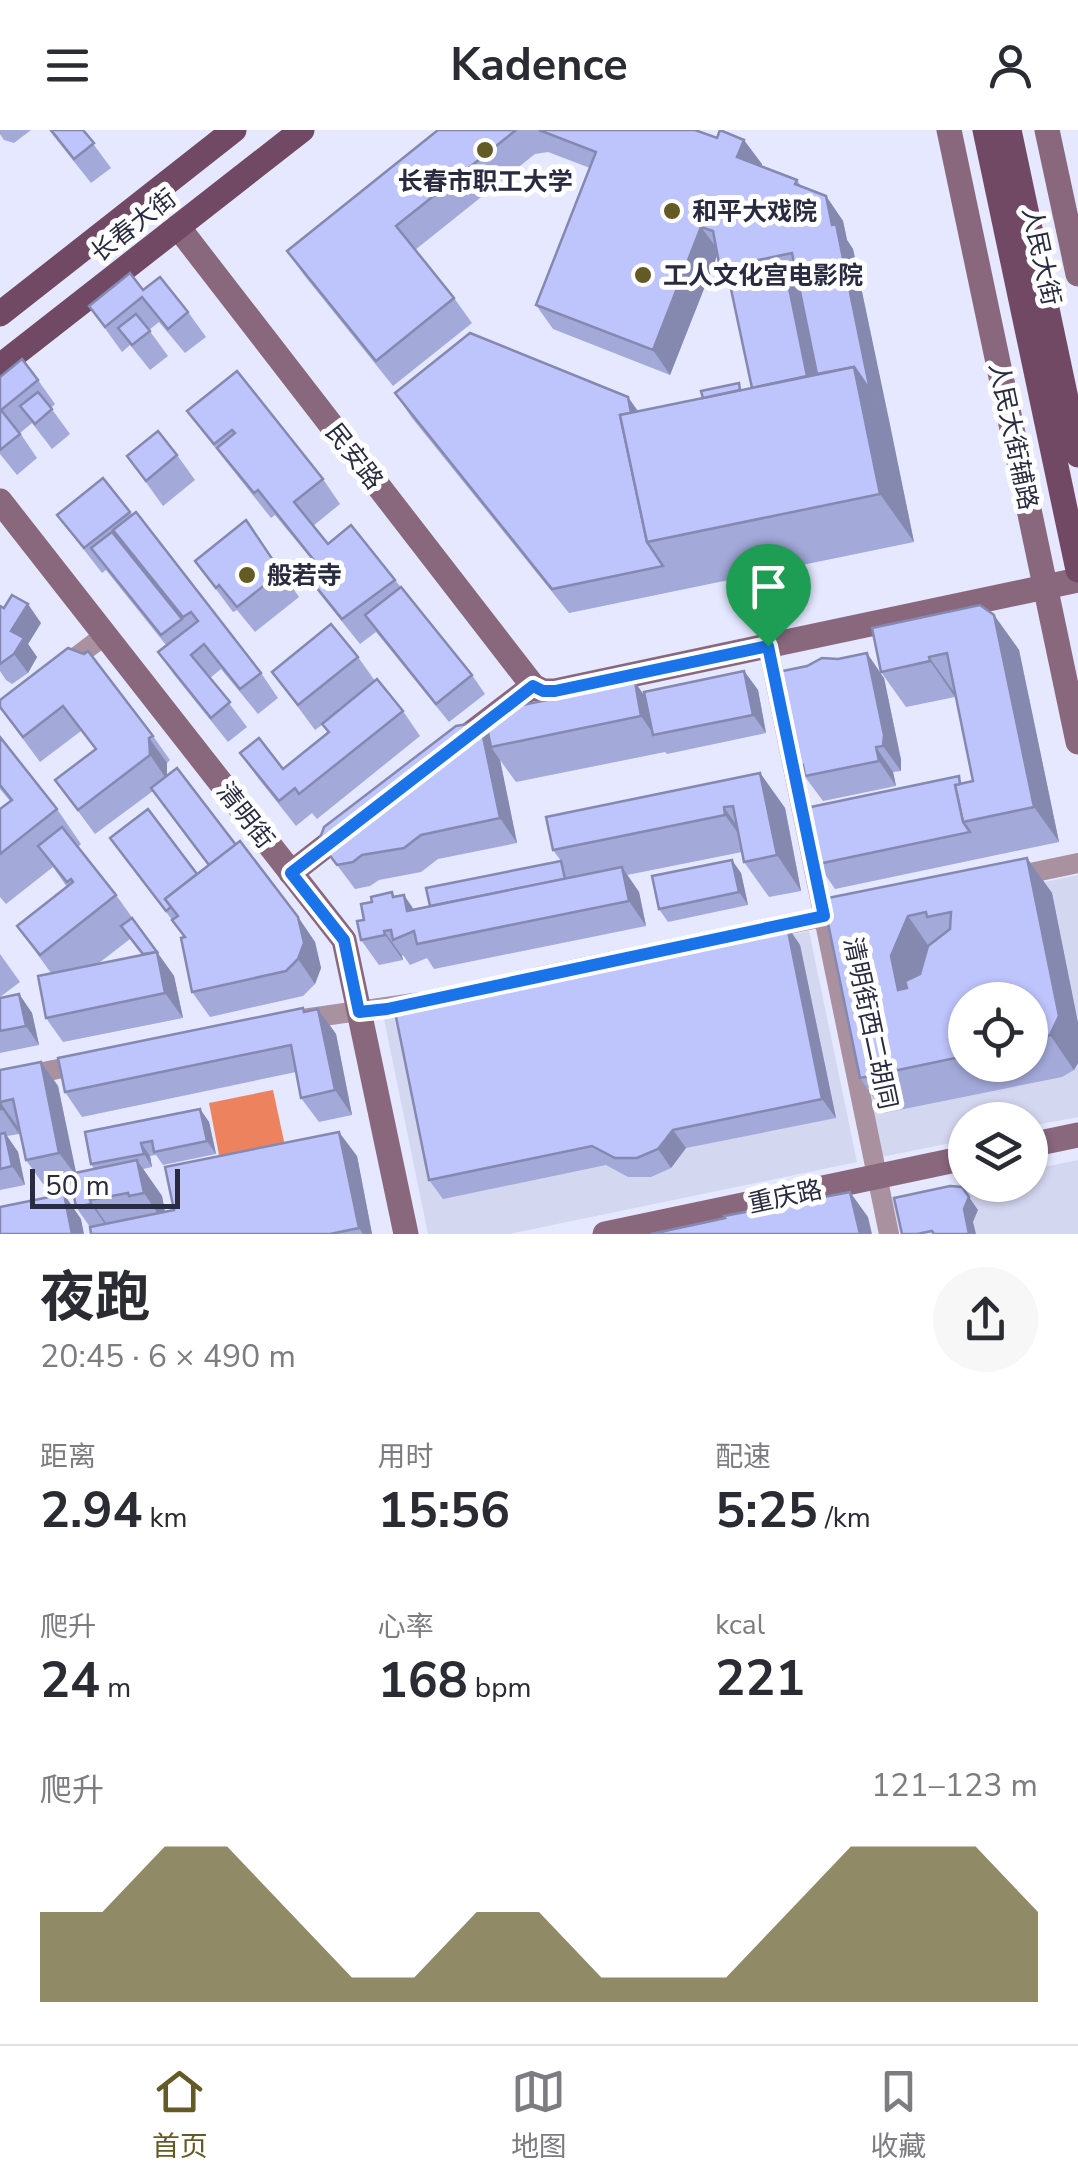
<!DOCTYPE html>
<html lang="zh">
<meta charset="utf-8">
<style>
body{margin:0;font-family:"Nunito Sans","Noto Sans SC",sans-serif;background:#f7f7f7;color:#2b2b33;height:100vh;display:flex;flex-direction:column;font-size:38px;white-space:nowrap}
*{box-sizing:border-box;margin:0}
p{font-size:32px;color:#7c7c81}
.icon{flex:none;width:55px;height:55px;fill:none;stroke:currentColor;stroke-width:2;stroke-linecap:round;stroke-linejoin:round}
.map{position:relative;height:1104px;overflow:hidden}
.details{display:flex;flex-direction:column;background:#fff;flex:1}
.details>*{flex:none}
.tools{position:absolute;left:948px;top:852px;display:grid;gap:20px}
.tools a{display:grid;place-items:center;width:100px;height:100px;border-radius:50%;background:#fff;box-shadow:0 2px 8px #0004;font-size:50px}
.scale{position:absolute;left:30px;bottom:25px;width:150px;box-sizing:border-box;padding-left:10px;border:5px solid #292b40;border-top:0;font-size:28px;line-height:35px;white-space:nowrap;color:#292b40;-webkit-text-stroke:8px #fff;paint-order:stroke}
.pin{position:absolute;display:grid;place-items:center;width:85px;height:85px;color:#fff;margin:-102px -42px;border-radius:50% 50% 50% 0;rotate:-45deg;box-shadow:0 0 10px #0007}
.pin .icon{rotate:45deg}
.round{display:grid;place-items:center;flex:none;width:105px;height:105px;border-radius:52px;background:#f7f7f7}
.headline{display:flex;align-items:center;justify-content:space-between;height:170px;padding:0 40px}
h1{font-size:55px;font-weight:700;line-height:75px}
.stats{display:grid;grid-template-columns:repeat(3,1fr);gap:15px;height:170px;padding:10px 40px}
.stats div{display:grid;align-content:center}
.stats b{font-size:50px;font-weight:700}
.stats small{font-size:28px;font-weight:400}
.stats p{font-size:28px}
.chart{height:280px;padding:20px 40px}
.chart p{display:flex;justify-content:space-between}
.chart svg{width:100%;height:180px;margin-top:10px;fill:#635a26;opacity:.7}
header{display:flex;justify-content:space-between;align-items:center;height:130px;padding:0 40px;background:#fff;font-size:45px;font-weight:700}
.tabs{display:flex;justify-content:space-around;align-items:center;height:140px;border-top:2px solid #e1e1e2;background:#fff;font-size:28px;color:#7c7c81}
.tabs a{display:grid;justify-items:center;gap:5px}
.tabs .active{color:#635a26}
.map>svg:first-child{display:block}
</style>
<header><svg class="icon" aria-label="menu" viewBox="0 0 24 24"><path d="M4 6h16M4 12h16M4 18h16"/></svg>Kadence<svg class="icon" aria-label="person" viewBox="0 0 24 24"><circle cx="12" cy="8" r="4"/><path d="M4 21q1-7 8-7t8 7"/></svg></header>
<div class="map">
<svg width="1078" height="1104" viewBox="0 0 1078 1104">
<rect width="100%" height="100%" fill="#e5e8ff"/>
<g fill="#d4d7f0" fill-rule="evenodd">
<path d="M1078,745V987L1030,996V990H965V1010L882,1027L835,796ZM965,870H1030V935H965Z"/>
<polygon points="809,801 857,1032 509,1104 428,1104 384,889"/>
<polygon points="1078,1030 1078,1104 900,1104 892,1069 965,1053 1030,1055 1030,1040"/>
</g>
<polygon fill="#ec835e" points="273,960 285,1016 220,1030 209,973"/>
<g fill="none" stroke-linecap="round" stroke-linejoin="round">
<g stroke="#a991a0" stroke-width="20">
<polyline points="768,516 889,1104"/>
<polyline points="63,537 105,505"/>
<polyline points="1011,747 1078,733"/>
<polyline points="537,847 851,781"/>
<polyline points="296,890 421,872"/>
<polyline points="0,951 87,933"/>
</g>
<g stroke="#89677d" stroke-width="25">
<polyline points="949,0 1078,612"/>
<polyline points="1047,0 1078,144"/>
<polyline points="178,97 533,556 543,561 555,561 1078,450"/>
<polyline points="0,371 344,810 406,1104"/>
<polyline points="457,614 533,556"/>
<polyline points="291,743 350,697"/>
<polyline points="1030,1015 1078,1005"/>
<polyline points="605,1104 965,1028"/>
</g>
<g stroke="#714964" stroke-width="25">
<polyline points="985,0 1078,440"/>
<polyline points="1009,0 1078,325"/>
<polyline points="0,184 234,0"/>
<polyline points="0,236 302,0"/>
</g>
</g>
<g fill="#a3a9d9" fill-rule="evenodd">
<polygon points="0,0 31,0 14,13 4,10 0,4"/>
<polygon points="49,0 83,0 111,38 91,53"/>
<polygon points="438,0 695,0 762,34 761,36 797,50 801,56 826,66 843,91 847,110 853,119 914,412 569,483 412,288 395,263 638,281 752,258 730,152 720,138 717,124 670,245 553,199 536,175 590,38 548,22 535,24 415,120 454,168 472,193 393,256 304,145 287,121"/>
<polygon points="143,160 188,182 206,207 185,223 159,192 149,200 168,226 150,240 130,215 122,222 89,176"/>
<polygon points="237,241 323,349 340,374 313,396 328,414 395,450 472,545 485,564 449,592 376,502 360,514 319,463 301,438 312,430 275,385 271,388 205,305 187,281"/>
<polygon points="0,247 38,250 55,274 51,278 70,304 52,319 32,293 20,303 37,328 17,345 0,324"/>
<polygon points="177,325 195,350 163,376 127,326"/>
<polygon points="130,382 261,543 278,568 258,584 221,539 210,548 247,597 228,612 175,546 158,522 166,515 106,440 102,443 57,385"/>
<polygon points="246,390 299,467 255,502 237,480 233,482 195,431"/>
<polygon points="0,476 41,493 28,514 37,527 28,543 12,554 6,550 0,541"/>
<polygon points="994,485 1019,520 1059,712 835,759 818,734 963,653 973,651 955,562 955,567 906,577 881,542"/>
<polygon points="84,524 153,606 170,630 167,633 167,646 236,715 298,787 315,812 321,838 315,854 303,866 210,887 192,862 185,807 119,720 197,744 209,735 153,661 95,704 55,650 95,619 81,601 40,632 0,578"/>
<polygon points="358,527 375,551 403,581 420,606 317,689 312,683 296,696 258,648 240,623 283,639 328,603 322,595 315,600 272,542"/>
<polygon points="744,541 758,560 766,603 667,624 665,622 516,652 500,630 517,713 438,729 421,742 379,750 370,756 355,759 319,711 480,592 488,604 646,568"/>
<polygon points="884,548 901,630 901,641 893,642 896,656 823,671 797,636"/>
<path d="M0,607L57,679L81,714L78,717L116,765L174,846L183,888L63,912L46,888L51,843L17,796L67,757L53,737L6,774L0,767V679L10,671L0,659ZM130,809L142,825L99,833Z"/>
<polygon points="760,643 785,678 801,761 769,767 744,732 742,722 627,745 639,762 646,796 434,839 427,828 410,835 403,825 402,826 403,830 379,835 361,810 364,790 392,762 395,767 414,780 430,776 561,731 553,720"/>
<path d="M1027,728L1052,763L1078,893V933L1074,940L1062,947L884,983L860,948L823,769ZM965,870H1030V935H965Z"/>
<polygon points="741,743 748,775 668,792 659,779"/>
<polygon points="787,796 800,815 836,988 686,1018 671,1038 651,1047 628,1047 606,1035 443,1069 429,1050 470,861"/>
<polygon points="0,824 20,852 0,867"/>
<polygon points="19,864 32,883 39,915 0,923 0,868"/>
<polygon points="318,879 336,904 352,985 319,992 301,968 296,942 82,987 65,962 306,882"/>
<polygon points="41,932 58,956 76,1043 94,1039 91,1034 200,979 209,992 216,1024 163,1035 156,1025 150,1026 152,1037 143,1039 162,1066 165,1082 357,1026 372,1104 91,1104 90,1097 76,1077 70,1049 43,1054 26,1030 19,996 18,997 19,1004 7,1006 18,1022 25,1055 0,1060 0,940"/>
</g>
<g fill="#8589b0">
<polygon points="744,10 762,34 755,52 737,27"/>
<polygon points="826,66 843,91 847,110 853,119 888,285 870,260"/>
<polygon points="701,97 719,121 670,245 653,220"/>
<polygon points="784,133 801,158 824,270 812,272"/>
<polygon points="854,237 888,285 914,412 880,364"/>
<polygon points="628,267 645,291 658,410"/>
<polygon points="28,474 41,493 28,514 37,527 28,543 14,524 11,501"/>
<polygon points="994,485 1019,520 1059,712 1034,677"/>
<polygon points="867,523 884,548 901,630 901,641 883,616"/>
<polygon points="929,527 954,562 955,567 930,531"/>
<polygon points="744,541 758,560 766,603 753,585"/>
<polygon points="635,552 659,587 654,605 641,586"/>
<polygon points="480,592 497,616 491,617 500,630 517,713 500,688"/>
<polygon points="149,608 167,633 167,650 150,625"/>
<polygon points="876,617 893,642 896,656 879,631"/>
<polygon points="760,643 785,678 801,761 777,725"/>
<polygon points="724,677 749,713 750,720 725,685"/>
<polygon points="1027,728 1052,763 1078,893 1078,933 1074,940 1050,905"/>
<polygon points="732,730 741,743 748,775 739,762"/>
<polygon points="622,737 639,762 646,796 629,771"/>
<polygon points="404,765 421,790 407,781"/>
<polygon points="908,786 932,821 916,861 898,860 891,826"/>
<polygon points="298,787 315,812 321,838 315,854 298,829"/>
<polygon points="787,796 800,815 836,988 822,969"/>
<polygon points="384,801 402,826 403,830 385,805"/>
<polygon points="157,822 174,846 183,888 165,863"/>
<polygon points="19,864 32,883 39,915 26,896"/>
<polygon points="318,879 336,904 352,985 335,960"/>
<polygon points="41,932 58,956 77,1047 59,1023"/>
<polygon points="0,972 18,997 19,1004 2,979"/>
<polygon points="200,979 209,992 216,1024 207,1011"/>
<polygon points="673,1000 686,1018 671,1038 658,1019"/>
<polygon points="339,1002 357,1026 372,1104 363,1104 359,1098"/>
<polygon points="5,1003 18,1022 25,1055 12,1036"/>
<polygon points="141,1013 150,1026 152,1037 144,1024"/>
<polygon points="137,1030 162,1066 168,1099 144,1063"/>
<polygon points="850,1062 868,1087 872,1104 860,1104"/>
<polygon points="64,1064 81,1089 84,1104 72,1104"/>
<polygon points="969,1067 978,1080 973,1092 976,1104 969,1104 964,1079"/>
<polygon points="90,1070 114,1104 112,1104 91,1074"/>
</g>
<g fill="#bec4fc" stroke="#8589b0" stroke-width="2.5" fill-rule="evenodd">
<polygon points="51,0 83,0 94,13 74,29"/>
<polygon points="438,0 516,0 396,96 454,168 376,231 287,121"/>
<polygon points="539,0 695,0 717,8 720,0 744,10 737,27 797,50 795,54 826,66 832,95 836,94 870,260 854,237 817,244 792,123 720,138 713,101 701,97 653,220 536,175 596,22"/>
<polygon points="784,133 807,246 752,258 728,145"/>
<polygon points="130,143 143,160 160,147 188,182 168,199 142,167 105,197 89,176"/>
<polygon points="136,184 150,201 132,215 118,198"/>
<polygon points="470,203 628,267 631,283 620,285 647,412 663,436 552,459 395,263"/>
<polygon points="22,229 38,250 1,280 20,304 0,320 0,247"/>
<polygon points="854,237 880,364 647,412 620,285"/>
<polygon points="237,241 323,349 294,372 328,414 351,395 395,450 342,489 301,438 313,429 258,360 254,363 217,318 235,303 232,300 214,314 187,281"/>
<polygon points="739,253 740,260 703,268 701,261"/>
<polygon points="38,262 52,279 35,294 20,276"/>
<polygon points="158,301 177,325 146,351 127,326"/>
<polygon points="103,348 130,382 84,418 57,385"/>
<polygon points="136,382 261,543 240,559 204,514 191,525 230,572 211,588 158,522 198,491 191,482 183,487 113,400"/>
<polygon points="246,390 281,442 237,477 219,455 216,458 195,431"/>
<polygon points="112,402 182,489 161,505 91,418"/>
<polygon points="401,457 472,545 436,574 365,485"/>
<polygon points="12,465 28,474 11,501 24,508 14,524 0,534 0,476 4,478"/>
<polygon points="980,475 994,485 1034,677 963,692 955,655 973,651 947,523 929,527 930,531 881,542 872,498"/>
<polygon points="331,494 358,527 298,575 272,542"/>
<polygon points="68,518 84,524 88,521 153,606 149,608 150,625 78,680 55,650 96,619 63,576 23,607 0,577 0,570"/>
<polygon points="867,523 884,605 883,616 876,617 879,631 805,646 803,635 797,636 778,542 807,536 822,528 838,529"/>
<polygon points="744,541 753,585 653,605 644,562"/>
<polygon points="377,549 403,581 299,664 295,658 279,671 240,623 259,608 283,639 329,602 322,594"/>
<polygon points="635,552 641,586 491,617 484,583"/>
<polygon points="480,592 500,688 421,705 404,718 362,725 353,732 337,735 319,711 324,697 456,596"/>
<polygon points="0,607 57,679 0,724 0,679 12,670 0,655"/>
<polygon points="177,638 236,715 209,735 151,658"/>
<polygon points="760,643 777,725 744,732 733,676 724,677 725,685 553,720 546,687"/>
<polygon points="959,646 960,654 955,655 963,692 970,702 818,734 806,678"/>
<polygon points="148,679 197,744 165,769 171,777 166,781 110,708"/>
<polygon points="62,697 116,765 40,825 17,796 73,752 71,749 67,752 38,716"/>
<polygon points="240,711 298,787 304,813 298,829 286,841 192,862 181,808 185,807 172,790 178,786 165,769"/>
<path d="M1027,728L1059,886L1050,905L1030,913V870H965V926L860,948L823,769ZM926,782L927,787L951,782L950,799L928,816L920,844L905,851L907,858L898,860L891,826L908,786Z"/>
<polygon points="732,730 739,762 659,779 652,746"/>
<polygon points="561,731 565,749 430,776 426,758"/>
<polygon points="622,737 629,771 417,814 414,801 393,810 391,800 384,801 385,805 361,810 357,791 364,790 361,774 372,772 371,767 392,762 393,767 404,765 407,781"/>
<polygon points="132,788 157,822 143,824 121,796"/>
<polygon points="787,796 822,969 673,1000 658,1019 637,1028 615,1028 592,1016 429,1050 394,877 459,864 462,858 470,861 498,856 501,850 509,853 616,831 622,824 627,829 655,823 661,816 666,821 713,811 719,805 724,809 752,803 758,797 762,801"/>
<polygon points="157,822 165,863 46,888 38,846"/>
<polygon points="19,864 26,896 0,901 0,868"/>
<polygon points="303,878 304,882 318,879 335,960 301,968 291,915 65,962 58,928"/>
<polygon points="41,932 59,1023 26,1030 13,969 0,972 2,979 0,979 0,940"/>
<polygon points="200,979 207,1011 154,1022 152,1011 141,1013 144,1024 91,1034 85,1002"/>
<polygon points="339,1002 359,1098 330,1104 91,1104 90,1097 174,1080 165,1037"/>
<polygon points="5,1003 12,1036 0,1039 0,1004"/>
<polygon points="137,1030 144,1063 129,1066 128,1063 90,1070 91,1074 76,1077 70,1044"/>
<polygon points="950,1056 962,1057 969,1067 964,1079 969,1104 934,1104 932,1101 917,1104 902,1104 894,1068"/>
<polygon points="850,1062 860,1104 651,1104 725,1088 724,1086"/>
<polygon points="64,1064 72,1104 0,1104 0,1077"/>
</g>
<g fill="none" stroke-linecap="round" stroke-linejoin="round">
<g stroke="#fff" stroke-width="20">
<polygon id="route" points="768,516 824,786 387,879 359,882 344,810 291,743 533,556 543,561 555,561"/>
</g>
<use href="#route" stroke="#1a73e8" stroke-width="12"/>
</g>
<g fill="#635a26" stroke="#fff" stroke-width="4">
<circle cx="485" cy="20" r="10"/>
<circle cx="672" cy="81" r="10"/>
<circle cx="643" cy="145" r="10"/>
<circle cx="247" cy="445" r="10"/>
</g>
<g text-anchor="middle" stroke-width="10" stroke-linejoin="round" paint-order="stroke">
<g font-size="25" font-weight="bold" fill="#292b40" stroke="#fff" text-anchor="start">
<text x="485" y="60" text-anchor="middle">长春市职工大学</text>
<text x="692" y="90">和平大戏院</text>
<text x="663" y="154">工人文化宫电影院</text>
<text x="267" y="454">般若寺</text>
</g>
<g font-size="25" fill="#292b40" stroke="#fff">
<text transform="translate(133 95) rotate(-38)" y="9">长春大街</text>
<text transform="translate(1042 126) rotate(78)" y="9">人民大街</text>
<text transform="translate(1014 306) rotate(78)" y="9">人民大街辅路</text>
<text transform="translate(355 326) rotate(52)" y="9">民安路</text>
<text transform="translate(246 685) rotate(52)" y="9">清明街</text>
<text transform="translate(871 893) rotate(78)" y="9">清明街西二胡同</text>
<text transform="translate(785 1066) rotate(-12)" y="9">重庆路</text>
</g>
</g>
</svg>
<div class="tools">
<a><svg class="icon" aria-label="locate" viewBox="0 0 24 24"><circle cx="12" cy="12" r="6"/><path d="M12 2v4M12 18v4M2 12h4M18 12h4"/></svg></a>
<a><svg class="icon" aria-label="layers" viewBox="0 0 24 24"><path d="M12 4l9 5-9 5-9-5zM3 14l9 5 9-5"/></svg></a>
</div>
<div class="scale">50 m</div>
<div class="pin" style="left:768px;top:516px;background:#1e9e55"><svg class="icon" aria-label="arrive" viewBox="0 0 24 24"><path d="M6 21V4h12l-3 4 3 4H6"/></svg></div>
</div>
<section class="details">
<div class="headline"><div><h1>夜跑</h1><p>20:45 · 6 × 490 m</p></div><a class="round"><svg class="icon" aria-label="share" viewBox="0 0 24 24"><path d="M12 15V3M7 8l5-5 5 5M5 13v7h14v-7"/></svg></a></div>
<div class="stats">
<div><p>距离</p><b>2.94<small> km</small></b></div>
<div><p>用时</p><b>15:56</b></div>
<div><p>配速</p><b>5:25<small> /km</small></b></div>
</div>
<div class="stats">
<div><p>爬升</p><b>24<small> m</small></b></div>
<div><p>心率</p><b>168<small> bpm</small></b></div>
<div><p>kcal</p><b>221</b></div>
</div>
<div class="chart"><p><span>爬升</span>121–123 m</p>
<svg viewBox="0 0 160 44" preserveAspectRatio="none"><path d="M0 44V22L10 22L20 6L30 6L40 22L50 38L60 38L70 22L80 22L90 38L100 38L110 38L120 22L130 6L140 6L150 6L160 22V44z"/></svg>
</div>
</section>
<nav class="tabs">
<a class="active"><svg class="icon" aria-label="home" viewBox="0 0 24 24"><path d="M3 11l9-7 9 7M6 9v11h12V9"/></svg>首页</a>
<a><svg class="icon" aria-label="map" viewBox="0 0 24 24"><path d="M3 6l6-2 6 2 6-2v14l-6 2-6-2-6 2zM9 4v14M15 6v14"/></svg>地图</a>
<a><svg class="icon" aria-label="saved" viewBox="0 0 24 24"><path d="M7 4h10v16l-5-4-5 4z"/></svg>收藏</a>
</nav>
